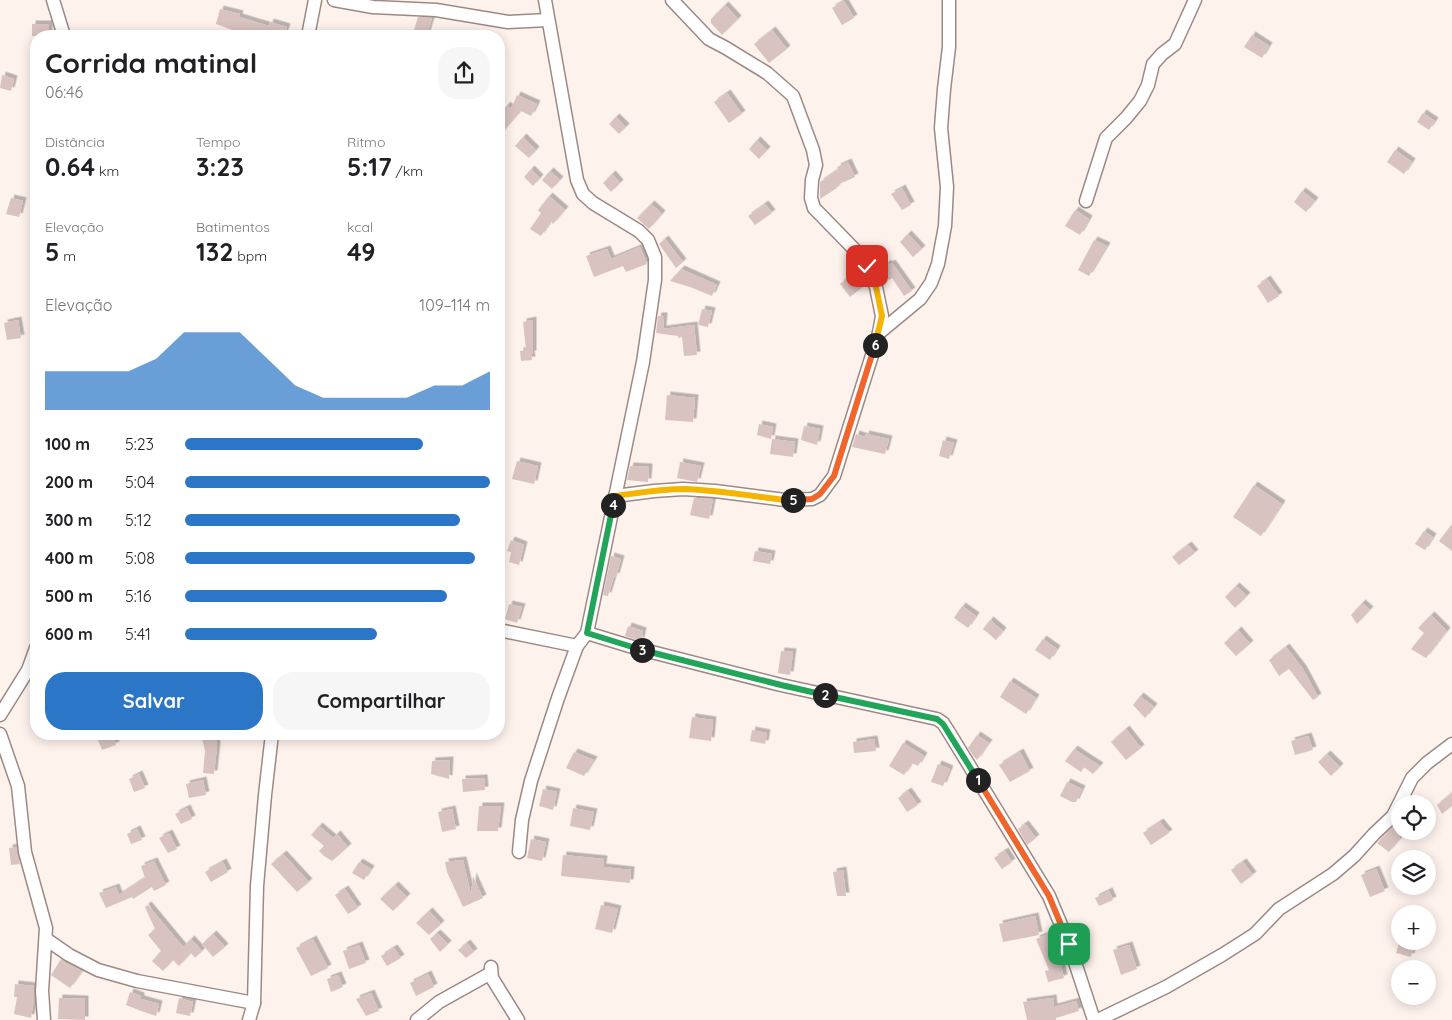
<!DOCTYPE html>
<html lang="pt">
<meta charset="utf-8">
<style>
body{margin:0;font-family:Quicksand,sans-serif;background:#f6f6f6;color:#202124;height:100vh;display:flex;flex-direction:column;font-size:19px;white-space:nowrap}
*{box-sizing:border-box;margin:0}
p{font-size:16px;color:#757577}
.icon{flex:none;width:28px;height:28px;fill:none;stroke:currentColor;stroke-width:2;stroke-linecap:round;stroke-linejoin:round}
.map{position:relative;flex:1;overflow:hidden}
.details{position:absolute;left:30px;top:30px;width:475px;height:710px;display:flex;flex-direction:column;background:#fff;border-radius:20px;box-shadow:0 2px 12px #0003}
.details>*{flex:none}
.tools{position:absolute;left:1391px;top:795px;display:grid;gap:10px}
.tools a{display:grid;place-items:center;width:45px;height:45px;border-radius:50%;background:#fff;box-shadow:0 2px 12px #0003;font-size:25px}
.pin{position:absolute;display:grid;place-items:center;width:42px;height:42px;color:#fff;margin:-21px;border-radius:10px;box-shadow:0 2px 8px #0006}
.km{position:absolute;width:25px;height:25px;margin:-12px;border-radius:50%;background:#222;color:#fff;font-size:14px;line-height:25px;text-align:center}
.round{display:grid;place-items:center;flex:none;width:52px;height:52px;border-radius:20px;background:#f6f6f6}
.overview{display:flex;align-items:center;justify-content:space-between;height:85px;padding:0 15px}
h1{font-size:28px;font-weight:700;line-height:38px}
.figures{display:grid;grid-template-columns:repeat(3,1fr);gap:8px;height:85px;padding:5px 15px}
.figures div{display:grid;align-content:center}
.figures b{font-size:25px;font-weight:700}
.figures small{font-size:14px;font-weight:400}
.figures p{font-size:14px}
.chart{height:140px;padding:10px 15px}
.chart p{display:flex;justify-content:space-between}
.chart svg{width:100%;height:90px;margin-top:5px;fill:#2b76c6;opacity:.7}
.primary-button{display:flex;gap:10px;margin-top:auto;padding:10px 15px}
.primary-button a{flex:1;height:58px;border-radius:20px;background:#2b76c6;color:#fff;font-size:20px;font-weight:700;line-height:58px;text-align:center}
.primary-button a+a{background:#f6f6f6;color:#202124}
ul{padding:0 15px;list-style:none;font-size:16px}
li{display:grid;grid-template-columns:80px 60px 1fr;align-items:center;height:38px}
li i{height:12px;border-radius:6px;background:#2b76c6}
.map>svg:first-child{display:block}
</style>
<div class="map">
<svg width="1452" height="1020" viewBox="0 0 1452 1020">
<defs>
<filter id="shadow"><feDropShadow dx="3.5" dy="-3.5" stdDeviation="0" flood-color="#0004"/></filter>
</defs>
<rect width="100%" height="100%" fill="#fef2ed"/>
<g fill="#d9c3c0" filter="url(#shadow)">
<polygon points="844,1 854,18 842,25 832,8"/>
<polygon points="725,5 738,19 722,35 711,23 711,19"/>
<polygon points="220,9 240,14 239,17 269,26 270,22 287,27 284,36 259,36 235,30 235,31 216,24"/>
<polygon points="418,17 432,18 427,34 414,30"/>
<rect x="32" y="24" width="17" height="12"/>
<polygon points="772,30 787,49 769,63 754,44"/>
<polygon points="1252,35 1269,46 1262,58 1244,47"/>
<polygon points="2,75 14,79 11,91 0,88"/>
<polygon points="727,93 742,114 729,123 714,102"/>
<polygon points="517,95 537,104 531,116 521,111 499,136 499,115 507,105 511,109"/>
<polygon points="1423,113 1435,121 1429,130 1417,122"/>
<polygon points="616,117 626,127 619,134 609,124"/>
<polygon points="523,137 536,150 529,158 515,146"/>
<polygon points="757,140 767,150 759,159 749,149"/>
<polygon points="1395,150 1412,162 1404,174 1387,162"/>
<polygon points="848,162 855,177 835,186 837,188 820,199 820,182 838,170 837,167"/>
<polygon points="531,169 540,178 533,186 524,177"/>
<polygon points="550,171 560,180 552,189 542,180"/>
<polygon points="612,174 620,183 611,192 603,183"/>
<polygon points="902,188 911,205 902,210 891,194"/>
<polygon points="1302,191 1315,201 1306,212 1294,202"/>
<polygon points="549,196 565,210 553,224 551,221 541,236 530,229 541,213 538,210"/>
<polygon points="11,198 23,201 19,217 6,214"/>
<polygon points="651,204 662,214 649,229 637,218"/>
<polygon points="765,204 772,213 755,225 748,216"/>
<polygon points="1075,210 1089,219 1080,235 1065,226"/>
<polygon points="908,234 922,249 913,257 900,242"/>
<polygon points="665,239 683,262 676,268 659,244"/>
<polygon points="1094,240 1107,246 1089,276 1078,270"/>
<polygon points="640,247 647,264 626,272 623,266 594,277 586,256 607,249 611,259"/>
<polygon points="888,263 889,265 892,263 912,291 904,296 892,278 889,280 880,269"/>
<polygon points="681,269 717,285 712,296 690,287 670,281"/>
<polygon points="854,273 864,286 850,297 840,284"/>
<polygon points="1267,279 1279,296 1268,303 1257,286"/>
<polygon points="702,309 712,311 708,327 698,325"/>
<polygon points="658,316 664,316 663,329 694,325 697,355 684,356 682,337 678,338 678,336 656,333"/>
<polygon points="18,320 21,338 7,340 4,323"/>
<polygon points="533,320 533,354 531,354 532,360 521,361 520,351 526,350 523,322"/>
<polygon points="667,395 695,398 693,422 665,420"/>
<polygon points="759,424 773,427 771,439 757,435"/>
<polygon points="804,426 820,429 817,445 801,440"/>
<polygon points="856,434 865,437 866,434 889,439 885,454 852,447"/>
<polygon points="772,439 795,442 793,457 770,454"/>
<polygon points="943,440 954,443 949,459 939,456"/>
<polygon points="517,461 538,466 534,484 512,479"/>
<polygon points="680,462 701,466 697,482 677,478"/>
<polygon points="630,466 649,467 648,482 627,480"/>
<polygon points="1254,485 1282,504 1261,536 1233,517"/>
<polygon points="694,498 713,499 709,519 690,515"/>
<polygon points="1452,524 1452,551 1439,541"/>
<polygon points="1424,531 1433,537 1425,550 1415,544"/>
<polygon points="511,540 524,545 519,565 509,562 511,552 507,551"/>
<polygon points="1188,545 1195,553 1179,565 1172,557"/>
<polygon points="755,551 772,554 770,564 753,561"/>
<polygon points="611,556 621,559 616,577 614,576 608,596 603,595"/>
<polygon points="1236,586 1247,596 1235,608 1225,597"/>
<polygon points="1362,603 1370,610 1357,624 1351,615"/>
<polygon points="509,604 522,607 517,623 505,619"/>
<polygon points="962,606 976,616 968,628 954,618"/>
<polygon points="1431,615 1447,631 1426,658 1411,649 1424,633 1418,628"/>
<polygon points="990,620 1003,631 996,640 983,629"/>
<polygon points="628,626 643,631 641,641 625,636"/>
<polygon points="1238,630 1250,644 1236,656 1224,643"/>
<polygon points="1043,639 1057,649 1050,660 1035,650"/>
<polygon points="1286,647 1303,669 1318,697 1313,700 1289,669 1279,676 1269,660"/>
<polygon points="781,651 793,652 790,675 778,673"/>
<polygon points="1010,681 1036,698 1026,714 1000,697"/>
<polygon points="1140,696 1154,707 1145,718 1133,705"/>
<polygon points="692,717 713,720 711,741 689,738"/>
<polygon points="1126,729 1141,748 1126,760 1111,742"/>
<polygon points="752,730 767,733 765,744 750,741"/>
<polygon points="201,734 215,734 217,746 214,774 203,773 205,751"/>
<polygon points="112,735 116,745 102,750 98,740"/>
<polygon points="977,735 989,743 977,760 974,757 968,748"/>
<polygon points="1308,736 1313,750 1295,755 1291,741"/>
<polygon points="874,739 876,751 854,753 853,742"/>
<polygon points="903,743 924,756 918,766 912,763 904,775 889,766"/>
<polygon points="1074,749 1089,759 1100,766 1093,774 1084,767 1081,772 1065,761"/>
<polygon points="574,752 594,760 584,776 566,768"/>
<polygon points="1020,752 1030,771 1010,782 999,765"/>
<polygon points="1327,754 1340,767 1331,776 1318,762"/>
<polygon points="450,760 449,779 431,774 432,761"/>
<polygon points="938,764 950,769 943,786 931,782"/>
<polygon points="139,774 145,788 134,792 129,779"/>
<polygon points="484,778 485,790 463,792 462,779"/>
<polygon points="203,780 206,795 189,798 186,784"/>
<polygon points="1067,782 1082,789 1076,802 1072,802 1060,796"/>
<polygon points="543,789 557,792 553,810 539,806"/>
<polygon points="908,791 918,805 907,812 898,798"/>
<polygon points="1452,793 1452,806 1442,814 1437,805"/>
<polygon points="479,806 501,806 498,831 477,831"/>
<polygon points="187,808 192,819 181,824 175,814"/>
<polygon points="573,808 594,812 590,830 570,826"/>
<polygon points="452,809 456,829 442,832 438,812"/>
<polygon points="1400,820 1400,839 1389,852 1377,843"/>
<polygon points="1160,822 1169,833 1151,845 1143,833"/>
<polygon points="1025,824 1036,838 1027,845 1018,829"/>
<polygon points="319,826 333,838 337,834 348,847 332,861 324,856 319,851 324,846 311,835"/>
<polygon points="137,829 142,840 131,844 127,834"/>
<polygon points="169,833 177,849 168,853 159,838"/>
<polygon points="531,839 546,842 542,861 527,858"/>
<polygon points="16,847 20,864 11,865 9,848"/>
<polygon points="1005,851 1012,862 1002,869 994,858"/>
<polygon points="283,854 309,882 297,892 271,864"/>
<polygon points="563,855 604,859 603,867 631,870 630,883 561,876"/>
<polygon points="463,860 471,895 473,876 483,898 463,907 447,872 445,862"/>
<polygon points="154,861 166,885 154,891 152,887 133,899 132,897 106,908 99,893 116,887 119,895 145,878 141,866"/>
<polygon points="223,862 228,872 211,882 205,872"/>
<polygon points="359,862 371,869 364,880 352,873"/>
<polygon points="1243,862 1253,875 1241,884 1231,870"/>
<polygon points="1376,869 1385,891 1370,897 1361,875"/>
<polygon points="843,870 846,896 837,896 833,872"/>
<polygon points="395,885 407,897 393,911 380,899"/>
<polygon points="345,889 358,908 348,914 335,895"/>
<polygon points="1109,891 1113,900 1099,906 1095,898"/>
<polygon points="148,905 183,947 191,939 202,951 195,958 191,953 179,966 173,960 163,971 152,961 161,951 148,935 155,929 145,907"/>
<polygon points="601,905 618,909 612,933 595,929"/>
<polygon points="429,911 441,924 429,935 416,923"/>
<polygon points="1035,916 1039,935 1003,942 999,924"/>
<polygon points="1054,932 1062,950 1058,952 1064,978 1048,982 1045,971 1049,970 1036,939"/>
<polygon points="437,933 448,944 440,952 430,939"/>
<polygon points="213,934 225,947 213,957 202,944"/>
<polygon points="313,939 328,968 311,976 296,948"/>
<polygon points="467,943 474,952 466,958 458,950"/>
<polygon points="1399,943 1413,946 1411,957 1396,953"/>
<polygon points="359,945 366,963 349,969 343,951"/>
<polygon points="1129,945 1137,969 1121,975 1113,950"/>
<polygon points="394,948 401,958 387,966 381,956"/>
<polygon points="61,959 82,971 70,988 51,975"/>
<polygon points="428,974 434,987 416,996 410,983"/>
<polygon points="338,975 343,987 331,992 327,979"/>
<polygon points="15,984 34,986 34,998 31,1018 14,1014 17,997 14,997"/>
<polygon points="130,992 141,996 141,999 159,1004 156,1016 141,1011 126,1005"/>
<polygon points="371,993 379,1011 366,1016 356,999"/>
<polygon points="59,998 85,999 85,1020 58,1019"/>
<polygon points="179,998 193,1002 190,1016 176,1013"/>
<polygon points="1053,998 1054,1007 1076,1001 1079,1011 1056,1018 1056,1020 1027,1020 1023,1002"/>
</g>
<g fill="none" stroke-linecap="round" stroke-linejoin="round">
<g stroke="#9d8983" stroke-width="15">
<g id="minor">
<polyline points="53,0 64,36"/>
<polyline points="334,0 373,7 436,10 508,22 548,20"/>
<polyline points="308,36 315,0"/>
<polyline points="1086,201 1106,138 1126,118 1140,101 1148,85 1153,64 1162,54 1175,44 1195,0"/>
<polyline points="879,333 920,299 931,283 938,264 945,226 947,187 941,128 944,89 949,47 949,0"/>
<polyline points="615,496 654,491 683,489 715,491 785,500 812,499 820,495 834,476 879,333 882,316 876,287 867,266 854,249 814,208 811,198 812,180 816,165 813,150 793,96 767,73 726,48 709,39 672,0"/>
<polyline points="499,630 577,646"/>
<polyline points="587,633 636,648 781,685 937,719 943,723 950,734 1049,896 1069,944 1094,1020"/>
<polyline points="0,715 28,670 36,648"/>
<polyline points="0,734 18,786 25,852 46,928 42,991 44,1020"/>
<polyline points="519,852 522,820 531,781 558,698 577,646 587,633 643,362 655,280 655,257 648,240 639,231 593,203 583,194 577,180 545,0"/>
<polyline points="46,939 69,955 98,970 137,981 254,1003"/>
<polyline points="491,967 492,978 518,1020"/>
<polyline points="249,1020 254,1003 257,886 265,795 272,734"/>
<polyline points="417,1020 439,1002 491,973"/>
<polyline points="1098,1020 1166,987 1222,955 1255,934 1279,909 1333,874 1354,856 1374,834 1393,816 1412,778 1427,763 1452,744"/>
</g>
</g>
<use href="#minor" stroke="#fff" stroke-width="12"/>
</g>
<g fill="none" stroke-linecap="round" stroke-linejoin="round">
<g stroke="#fff" stroke-width="10">
<polyline id="split-1" points="978,780 1049,896 1069,944"/>
</g>
<g stroke="#fff" stroke-width="10">
<polyline id="split-2" points="825,695 937,719 943,724 978,780"/>
</g>
<g stroke="#fff" stroke-width="10">
<polyline id="split-3" points="642,650 781,685 825,695"/>
</g>
<g stroke="#fff" stroke-width="10">
<polyline id="split-4" points="613,505 587,633 642,650"/>
</g>
<g stroke="#fff" stroke-width="10">
<path id="split-5" d="M613,505L615,496C638,493 661,489 684,489C718,490 752,496 785,500H793"/>
</g>
<g stroke="#fff" stroke-width="10">
<polyline id="split-6" points="793,500 812,499 820,494 834,476 875,345"/>
</g>
<g stroke="#fff" stroke-width="10">
<polyline id="split-7" points="867,266 876,287 882,316 875,345"/>
</g>
<use href="#split-1" stroke="#f0652b" stroke-width="6"/>
<use href="#split-2" stroke="#22a559" stroke-width="6"/>
<use href="#split-3" stroke="#22a559" stroke-width="6"/>
<use href="#split-4" stroke="#22a559" stroke-width="6"/>
<use href="#split-5" stroke="#f5b400" stroke-width="6"/>
<use href="#split-6" stroke="#f0652b" stroke-width="6"/>
<use href="#split-7" stroke="#f5b400" stroke-width="6"/>
</g>
</svg>
<div class="tools">
<a><svg class="icon" aria-label="locate" viewBox="0 0 24 24"><circle cx="12" cy="12" r="6"/><path d="M12 2v4M12 18v4M2 12h4M18 12h4"/></svg></a>
<a><svg class="icon" aria-label="layers" viewBox="0 0 24 24"><path d="M12 4l9 5-9 5-9-5zM3 14l9 5 9-5"/></svg></a>
<a>+</a>
<a>−</a>
</div>
<div class="pin" style="left:1069px;top:944px;background:#1e9e55"><svg class="icon" aria-label="arrive" viewBox="0 0 24 24"><path d="M6 21V4h12l-3 4 3 4H6"/></svg></div>
<div class="pin" style="left:867px;top:266px;background:#d93025"><svg class="icon" aria-label="check" viewBox="0 0 24 24"><path d="M5 12l5 5 9-10"/></svg></div>
<b class="km" style="left:978px;top:780px">1</b>
<b class="km" style="left:825px;top:695px">2</b>
<b class="km" style="left:642px;top:650px">3</b>
<b class="km" style="left:613px;top:505px">4</b>
<b class="km" style="left:793px;top:500px">5</b>
<b class="km" style="left:875px;top:345px">6</b>
<section class="details">
<div class="overview"><div><h1>Corrida matinal</h1><p>06:46</p></div><a class="round"><svg class="icon" aria-label="share" viewBox="0 0 24 24"><path d="M12 15V3M7 8l5-5 5 5M5 13v7h14v-7"/></svg></a></div>
<div class="figures">
<div><p>Distância</p><b>0.64<small> km</small></b></div>
<div><p>Tempo</p><b>3:23</b></div>
<div><p>Ritmo</p><b>5:17<small> /km</small></b></div>
</div>
<div class="figures">
<div><p>Elevação</p><b>5<small> m</small></b></div>
<div><p>Batimentos</p><b>132<small> bpm</small></b></div>
<div><p>kcal</p><b>49</b></div>
</div>
<div class="chart"><p><span>Elevação</span>109–114 m</p>
<svg viewBox="0 0 160 44" preserveAspectRatio="none"><path d="M0 44V25L10 25L20 25L30 25L40 19L50 6L60 6L70 6L80 19L90 32L100 38L110 38L120 38L130 38L140 32L150 32L160 25V44z"/></svg>
</div>
<ul>
<li><b>100 m</b>5:23<i style="width:78%"></i></li>
<li><b>200 m</b>5:04<i style="width:100%"></i></li>
<li><b>300 m</b>5:12<i style="width:90%"></i></li>
<li><b>400 m</b>5:08<i style="width:95%"></i></li>
<li><b>500 m</b>5:16<i style="width:86%"></i></li>
<li><b>600 m</b>5:41<i style="width:63%"></i></li>
</ul>
<div class="primary-button"><a>Salvar</a><a>Compartilhar</a></div>
</section>
</div>
